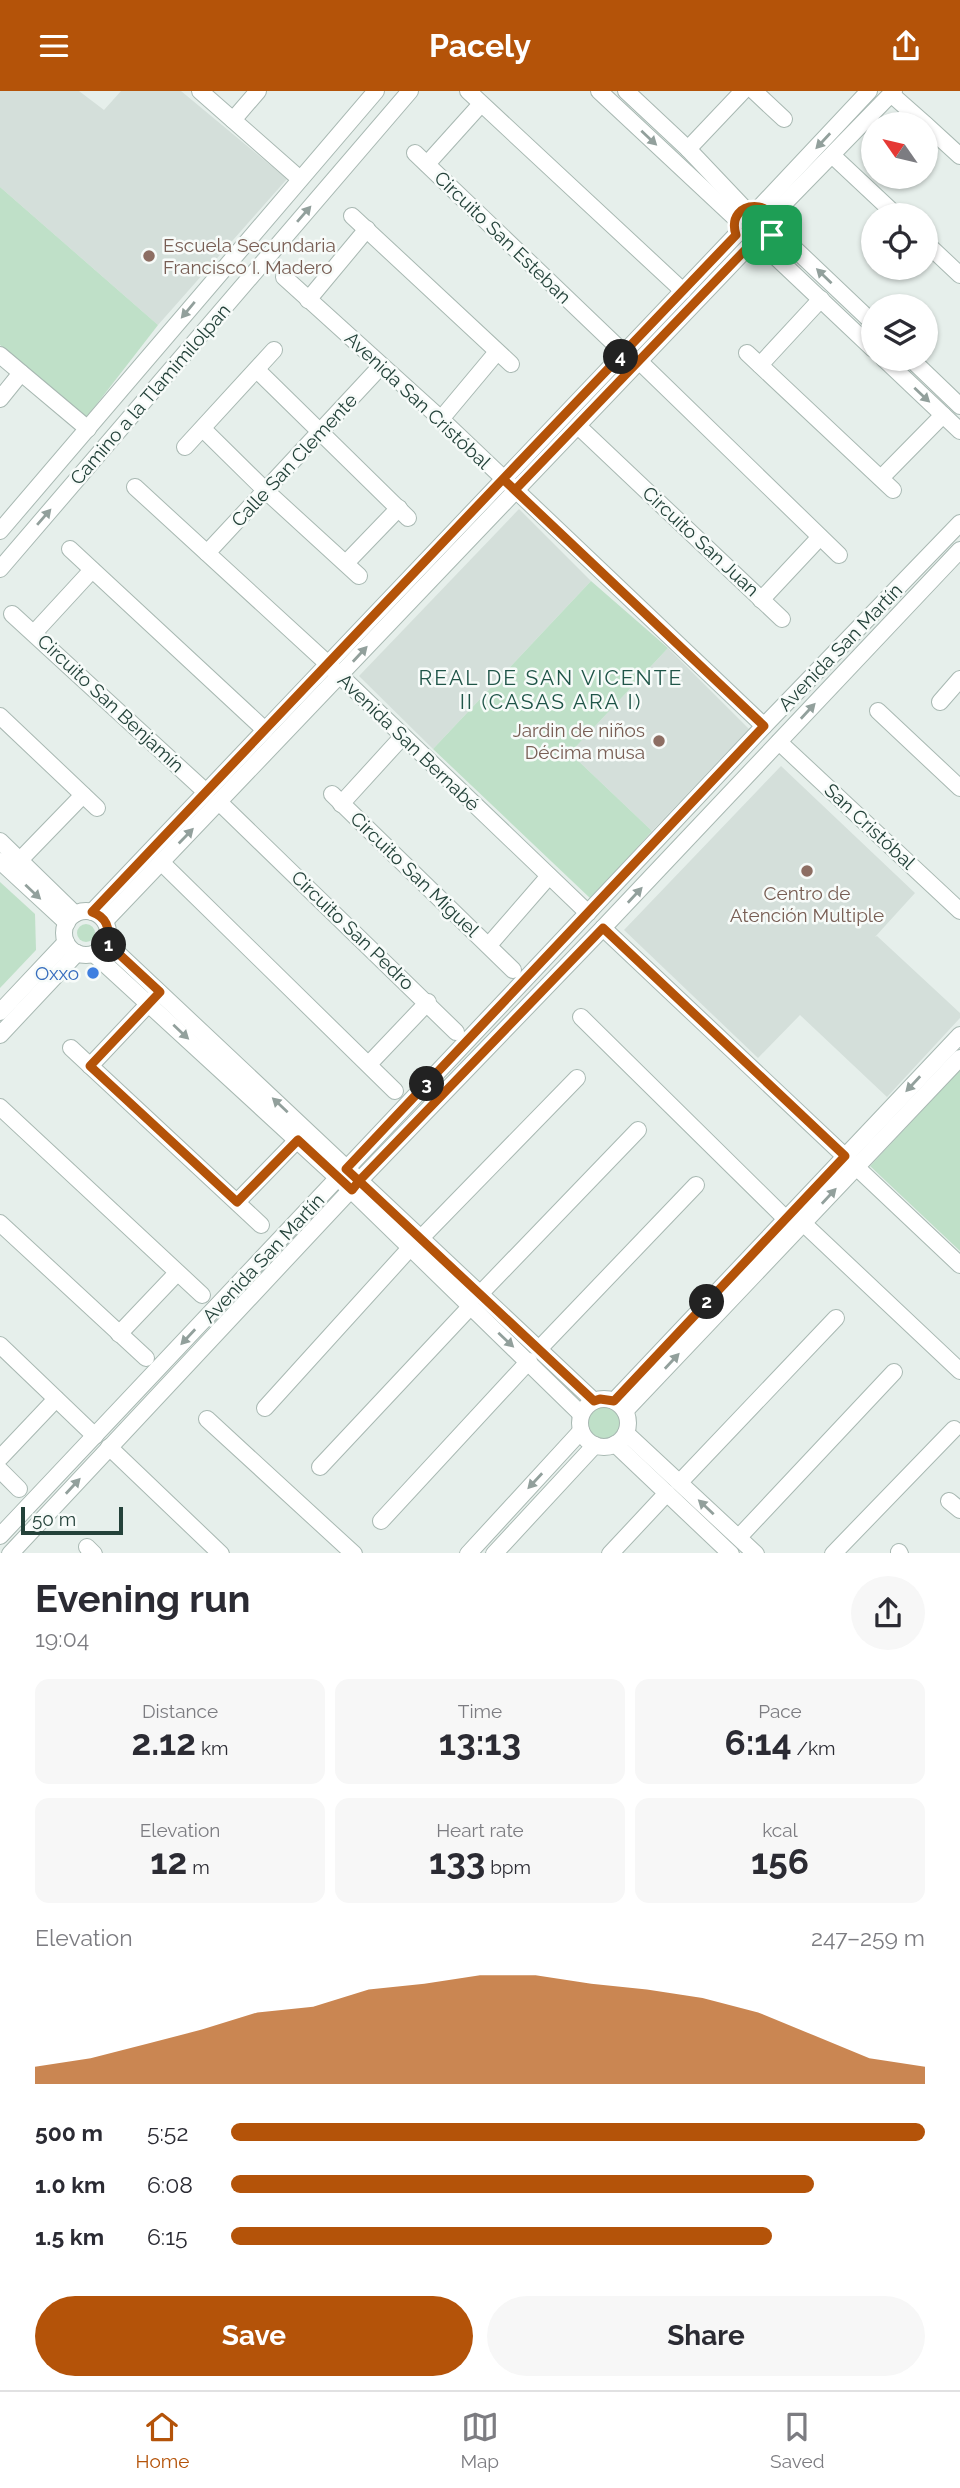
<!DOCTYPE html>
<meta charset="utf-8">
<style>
body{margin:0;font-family:Raleway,sans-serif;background:#f7f7f7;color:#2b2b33;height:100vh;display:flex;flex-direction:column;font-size:26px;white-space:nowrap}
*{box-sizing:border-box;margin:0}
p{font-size:23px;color:#7c7c81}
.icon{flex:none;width:38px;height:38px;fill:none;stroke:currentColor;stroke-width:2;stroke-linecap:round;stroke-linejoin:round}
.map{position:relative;height:1462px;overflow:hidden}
.drawer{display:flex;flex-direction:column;background:#fff;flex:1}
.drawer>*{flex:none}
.needle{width:46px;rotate:304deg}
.fabs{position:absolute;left:861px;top:21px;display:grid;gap:14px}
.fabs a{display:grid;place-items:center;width:77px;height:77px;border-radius:50%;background:#fff;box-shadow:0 2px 5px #0004;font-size:35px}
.scale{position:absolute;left:21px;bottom:18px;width:102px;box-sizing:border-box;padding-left:7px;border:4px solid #24423a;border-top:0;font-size:19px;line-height:24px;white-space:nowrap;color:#24423a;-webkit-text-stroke:5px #f7fbf9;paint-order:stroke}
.pin{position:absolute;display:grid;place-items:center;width:60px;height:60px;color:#fff;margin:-30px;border-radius:14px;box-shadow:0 4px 10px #0006}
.km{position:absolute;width:35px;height:35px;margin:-18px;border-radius:50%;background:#222;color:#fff;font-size:19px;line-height:35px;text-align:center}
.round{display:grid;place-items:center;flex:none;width:74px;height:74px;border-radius:37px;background:#f7f7f7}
.headline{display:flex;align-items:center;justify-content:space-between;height:119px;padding:0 35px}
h1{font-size:38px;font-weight:700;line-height:52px}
.stats{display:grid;grid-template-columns:repeat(3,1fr);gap:10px;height:119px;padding:7px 35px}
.stats div{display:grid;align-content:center;border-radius:14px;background:#f7f7f7;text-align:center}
.stats b{font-size:35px;font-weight:700}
.stats small{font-size:19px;font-weight:400}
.stats p{font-size:19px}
.chart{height:196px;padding:14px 35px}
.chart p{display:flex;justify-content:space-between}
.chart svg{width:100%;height:126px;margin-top:7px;fill:#b45309;opacity:.7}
.cta{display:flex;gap:14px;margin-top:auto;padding:14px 35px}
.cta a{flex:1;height:80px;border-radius:42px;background:#b45309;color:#fff;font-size:28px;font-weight:700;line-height:80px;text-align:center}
.cta a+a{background:#f7f7f7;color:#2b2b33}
ul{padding:0 35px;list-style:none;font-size:23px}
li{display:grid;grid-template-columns:112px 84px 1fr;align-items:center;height:52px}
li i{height:18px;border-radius:9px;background:#b45309}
header{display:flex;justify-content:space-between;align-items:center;height:91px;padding:0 35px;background:#b45309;color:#fff;font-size:32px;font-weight:700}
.menu{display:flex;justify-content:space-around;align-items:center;height:98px;border-top:2px solid #e1e1e2;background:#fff;font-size:19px;color:#7c7c81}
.menu a{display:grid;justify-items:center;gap:4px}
.menu .selected{color:#b45309}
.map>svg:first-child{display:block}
</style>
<header><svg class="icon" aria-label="menu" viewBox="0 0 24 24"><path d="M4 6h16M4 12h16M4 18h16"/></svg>Pacely<svg class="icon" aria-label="share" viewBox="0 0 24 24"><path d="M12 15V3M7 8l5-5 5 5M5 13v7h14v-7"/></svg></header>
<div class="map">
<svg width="960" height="1463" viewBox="0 0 960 1463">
<rect width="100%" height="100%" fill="#e6efeb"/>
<g fill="#d4dfda">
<polygon points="0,0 79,0 104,19 121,0 181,0 287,88 158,234 0,96"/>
<polygon points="519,418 591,490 433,658 359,585"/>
<polygon points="668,557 749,638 652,740 570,662"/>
<polygon points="781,675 915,802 875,846 877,845 960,922 960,927 887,1006 800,924 758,967 624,839"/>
</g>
<g fill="#bfe0c8">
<polygon points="0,96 158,234 86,327 0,254"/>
<circle cx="754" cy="135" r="10"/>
<polygon points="591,490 668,557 570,662 652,740 591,808 433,658"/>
<polygon points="0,791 35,823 36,859 0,897"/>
<circle cx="86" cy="842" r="9"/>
<polygon points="960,979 960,1160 870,1075"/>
<circle cx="604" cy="1332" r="17"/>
</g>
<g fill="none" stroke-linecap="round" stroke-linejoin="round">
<g stroke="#a8b8b2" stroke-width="18">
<g id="minor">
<polyline points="200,0 300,88"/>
<polyline points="468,0 683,200"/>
<polyline points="599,0 735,127"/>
<polyline points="626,0 688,58 744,117"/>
<polyline points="754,0 784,28"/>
<polyline points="891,3 925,33"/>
<polyline points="233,29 258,0"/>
<polyline points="926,34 960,65"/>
<polyline points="688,58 743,0"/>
<polyline points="415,62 624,262"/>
<polyline points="833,65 896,124"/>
<polyline points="427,73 481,13"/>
<polyline points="760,116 869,0"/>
<polyline points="352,125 511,273"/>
<polyline points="772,125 894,0"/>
<polyline points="774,138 873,232"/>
<polyline points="926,152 960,184"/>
<polyline points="763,154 873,258"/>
<polyline points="284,186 441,328 764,635"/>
<polyline points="308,209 367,138"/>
<polyline points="747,262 893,399"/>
<polyline points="0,264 88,338"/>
<polyline points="884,268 960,340"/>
<polyline points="911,268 960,315"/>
<polyline points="639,270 839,464"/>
<polyline points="760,274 821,208"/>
<polyline points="257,279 408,427"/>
<polyline points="0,308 21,282"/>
<polyline points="441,328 497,261"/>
<polyline points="578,335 782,528"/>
<polyline points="203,338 266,400 359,485"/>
<polyline points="185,356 274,259"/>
<polyline points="881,387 943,324"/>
<polyline points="135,396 328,573 588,822"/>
<polyline points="0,440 376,0"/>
<polyline points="70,458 265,639"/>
<polyline points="207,462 381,275"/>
<polyline points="346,472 399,417"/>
<polyline points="0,478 410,0"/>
<polyline points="761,509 820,446"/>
<polyline points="12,523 206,701"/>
<polyline points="34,542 92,479"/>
<polyline points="940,611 960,588"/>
<polyline points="878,620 960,697"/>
<polyline points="0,625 97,717"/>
<polyline points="779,651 960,820"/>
<polyline points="332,703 513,879"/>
<polyline points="219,711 456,941"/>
<polyline points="341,713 403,645"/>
<polyline points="0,750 75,823"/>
<polyline points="20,769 83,704"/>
<polyline points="0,770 67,832"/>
<polyline points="161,771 395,1000"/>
<circle cx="86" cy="842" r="22"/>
<polyline points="92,821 736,144"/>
<polyline points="105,830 749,155"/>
<polyline points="603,837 960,1174"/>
<polyline points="106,851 594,1310"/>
<polyline points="489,854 549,785"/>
<polyline points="94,863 351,1099 581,1323"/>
<polyline points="0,921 66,851"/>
<polyline points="581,926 786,1128"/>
<polyline points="0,944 77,862"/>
<polyline points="71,957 261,1134"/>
<polyline points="369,973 428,911"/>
<polyline points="90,975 156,905"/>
<polyline points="0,1016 202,1204"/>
<polyline points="237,1111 305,1041"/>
<polyline points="0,1132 146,1267"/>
<polyline points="803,1132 960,1280"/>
<polyline points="421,1147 577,987"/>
<polyline points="479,1204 638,1039"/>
<polyline points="119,1243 177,1182"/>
<polyline points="0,1254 95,1345"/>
<polyline points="539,1258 696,1094"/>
<circle cx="604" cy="1332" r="24"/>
<polyline points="614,1310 960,944"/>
<polyline points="265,1317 410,1157"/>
<polyline points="625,1320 960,967"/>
<polyline points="207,1328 354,1463"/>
<polyline points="626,1342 756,1463"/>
<polyline points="615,1353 731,1463"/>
<polyline points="109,1356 221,1463"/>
<polyline points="0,1367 56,1308"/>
<polyline points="320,1376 470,1216"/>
<polyline points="0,1379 19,1398"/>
<polyline points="680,1391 836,1227"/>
<polyline points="949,1410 960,1419"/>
<polyline points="381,1430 529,1270"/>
<polyline points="0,1445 764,635 960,432"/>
<polyline points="739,1446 894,1281"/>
<polyline points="87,1456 94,1463"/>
<polyline points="899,1461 900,1463"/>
<polyline points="10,1463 359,1090 603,837 960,459"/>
<polyline points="468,1463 581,1340"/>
<polyline points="494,1463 595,1354"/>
<polyline points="610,1463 667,1402"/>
<polyline points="833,1463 954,1338"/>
</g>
</g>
<use href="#minor" stroke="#fff" stroke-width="16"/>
</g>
<defs><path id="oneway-solid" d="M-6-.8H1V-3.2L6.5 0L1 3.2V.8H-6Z" transform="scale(1.75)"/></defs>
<g fill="#92a09c">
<use href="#oneway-solid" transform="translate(649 47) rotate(43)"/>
<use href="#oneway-solid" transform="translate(823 50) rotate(133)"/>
<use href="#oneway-solid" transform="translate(304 123) rotate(-49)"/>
<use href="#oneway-solid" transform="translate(824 185) rotate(-136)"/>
<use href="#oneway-solid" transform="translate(188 219) rotate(130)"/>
<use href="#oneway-solid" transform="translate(922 304) rotate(43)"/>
<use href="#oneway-solid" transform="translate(44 426) rotate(-49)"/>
<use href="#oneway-solid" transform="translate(360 563) rotate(-47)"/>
<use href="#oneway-solid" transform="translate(808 620) rotate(-47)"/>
<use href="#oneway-solid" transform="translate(186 745) rotate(-46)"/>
<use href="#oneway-solid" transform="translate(33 801) rotate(43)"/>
<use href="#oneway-solid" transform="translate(635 804) rotate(-47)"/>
<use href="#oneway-solid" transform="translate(181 941) rotate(43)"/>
<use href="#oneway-solid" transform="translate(913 993) rotate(133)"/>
<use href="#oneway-solid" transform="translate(280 1014) rotate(-137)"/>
<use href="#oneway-solid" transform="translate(829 1105) rotate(-47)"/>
<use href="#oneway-solid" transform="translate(188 1246) rotate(133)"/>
<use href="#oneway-solid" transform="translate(506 1249) rotate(43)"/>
<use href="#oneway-solid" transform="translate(672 1270) rotate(-47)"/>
<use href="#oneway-solid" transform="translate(535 1390) rotate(133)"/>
<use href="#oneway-solid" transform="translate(73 1395) rotate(-47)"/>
<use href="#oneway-solid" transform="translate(706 1416) rotate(-137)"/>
</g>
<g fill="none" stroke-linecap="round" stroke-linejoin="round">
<g stroke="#fff" stroke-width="14">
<path id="route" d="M772,144L763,153L749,155L515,399L503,388L92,821C106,826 111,837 106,851L160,901L90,975L237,1111L298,1049L352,1099L359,1090L594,1310L600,1308L614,1310L845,1065L603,837L359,1090L346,1078L764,635L503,388L736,144C724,106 785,106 772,144"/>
</g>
<use href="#route" stroke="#b45309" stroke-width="9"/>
</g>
<g fill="#8d6e63" stroke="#f7fbf9" stroke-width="2.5">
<circle cx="149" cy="165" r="7"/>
<circle cx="659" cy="650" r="7"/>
<circle cx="807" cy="780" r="7"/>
</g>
<circle fill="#3f7fe0" stroke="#f7fbf9" stroke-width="2.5" cx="93" cy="882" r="7"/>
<g text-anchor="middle" stroke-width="5" stroke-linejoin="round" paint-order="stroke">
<g font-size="19" fill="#24423a" stroke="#f7fbf9">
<text transform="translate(503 146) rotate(44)" y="7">Circuito San Esteban</text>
<text transform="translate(150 303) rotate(-49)" y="7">Camino a la Tlamimilolpan</text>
<text transform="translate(418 309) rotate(43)" y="7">Avenida San Cristóbal</text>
<text transform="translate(294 369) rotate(-47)" y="7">Calle San Clemente</text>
<text transform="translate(701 450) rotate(43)" y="7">Circuito San Juan</text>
<text transform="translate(840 556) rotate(-46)" y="7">Avenida San Martín</text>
<text transform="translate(111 612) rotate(43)" y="7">Circuito San Benjamín</text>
<text transform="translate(409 651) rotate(44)" y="7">Avenida San Bernabé</text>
<text transform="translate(870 735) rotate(43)" y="7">San Cristóbal</text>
<text transform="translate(415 783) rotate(44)" y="7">Circuito San Miguel</text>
<text transform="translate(353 839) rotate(44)" y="7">Circuito San Pedro</text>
<text transform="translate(263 1167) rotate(-47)" y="7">Avenida San Martín</text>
</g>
<g font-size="19" fill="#785e54" stroke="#f7fbf9" text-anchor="start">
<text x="163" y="161">Escuela Secundaria<tspan x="163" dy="22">Francisco I. Madero</tspan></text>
<text x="645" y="646" text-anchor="end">Jardin de niños<tspan x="645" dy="22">Décima musa</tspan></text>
<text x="807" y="809" text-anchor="middle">Centro de<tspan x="807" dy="22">Atención Multiple</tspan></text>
</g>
<g font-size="19" fill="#366cbe" stroke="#f7fbf9" text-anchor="end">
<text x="79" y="889">Oxxo</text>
</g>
<g font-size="21" letter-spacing="2" fill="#1f5548" stroke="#f7fbf9">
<text x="551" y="594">REAL DE SAN VICENTE<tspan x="551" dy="24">II (CASAS ARA I)</tspan></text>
</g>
</g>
</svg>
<div class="fabs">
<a><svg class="needle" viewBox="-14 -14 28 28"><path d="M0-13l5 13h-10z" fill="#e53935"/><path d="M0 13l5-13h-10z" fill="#7c7c81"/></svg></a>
<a><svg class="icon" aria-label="locate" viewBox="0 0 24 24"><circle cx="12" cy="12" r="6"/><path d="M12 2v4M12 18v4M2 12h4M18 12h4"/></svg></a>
<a><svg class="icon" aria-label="layers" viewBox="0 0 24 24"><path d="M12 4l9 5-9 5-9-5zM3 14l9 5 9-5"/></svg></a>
</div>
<div class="scale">50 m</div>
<div class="pin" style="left:772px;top:144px;background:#1e9e55"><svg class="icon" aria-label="arrive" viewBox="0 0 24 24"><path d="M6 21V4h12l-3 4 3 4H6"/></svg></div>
<b class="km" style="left:109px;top:854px">1</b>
<b class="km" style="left:707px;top:1211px">2</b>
<b class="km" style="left:427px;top:993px">3</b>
<b class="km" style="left:621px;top:266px">4</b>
</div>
<section class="drawer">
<div class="headline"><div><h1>Evening run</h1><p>19:04</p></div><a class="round"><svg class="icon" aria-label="share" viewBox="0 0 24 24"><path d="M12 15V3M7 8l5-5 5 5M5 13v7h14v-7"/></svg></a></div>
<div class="stats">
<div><p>Distance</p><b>2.12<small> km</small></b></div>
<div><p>Time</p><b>13:13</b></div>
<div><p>Pace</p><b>6:14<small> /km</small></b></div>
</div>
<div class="stats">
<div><p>Elevation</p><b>12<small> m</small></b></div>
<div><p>Heart rate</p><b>133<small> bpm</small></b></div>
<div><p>kcal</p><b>156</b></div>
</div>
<div class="chart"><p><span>Elevation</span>247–259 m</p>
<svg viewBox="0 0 160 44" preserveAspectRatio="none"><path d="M0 44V38L10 35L20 30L30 25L40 19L50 17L60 11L70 9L80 6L90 6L100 9L110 11L120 14L130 19L140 27L150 35L160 38V44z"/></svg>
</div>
<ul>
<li><b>500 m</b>5:52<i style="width:100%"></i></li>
<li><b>1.0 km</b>6:08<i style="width:84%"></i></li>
<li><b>1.5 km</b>6:15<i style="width:78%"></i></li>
</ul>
<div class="cta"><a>Save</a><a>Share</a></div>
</section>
<nav class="menu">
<a class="selected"><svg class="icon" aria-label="home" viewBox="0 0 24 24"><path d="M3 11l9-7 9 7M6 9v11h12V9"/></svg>Home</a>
<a><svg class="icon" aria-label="map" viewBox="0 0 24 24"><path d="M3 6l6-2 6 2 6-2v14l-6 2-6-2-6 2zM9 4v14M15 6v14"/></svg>Map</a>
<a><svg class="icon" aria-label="saved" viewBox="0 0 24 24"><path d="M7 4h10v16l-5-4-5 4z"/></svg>Saved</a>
</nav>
